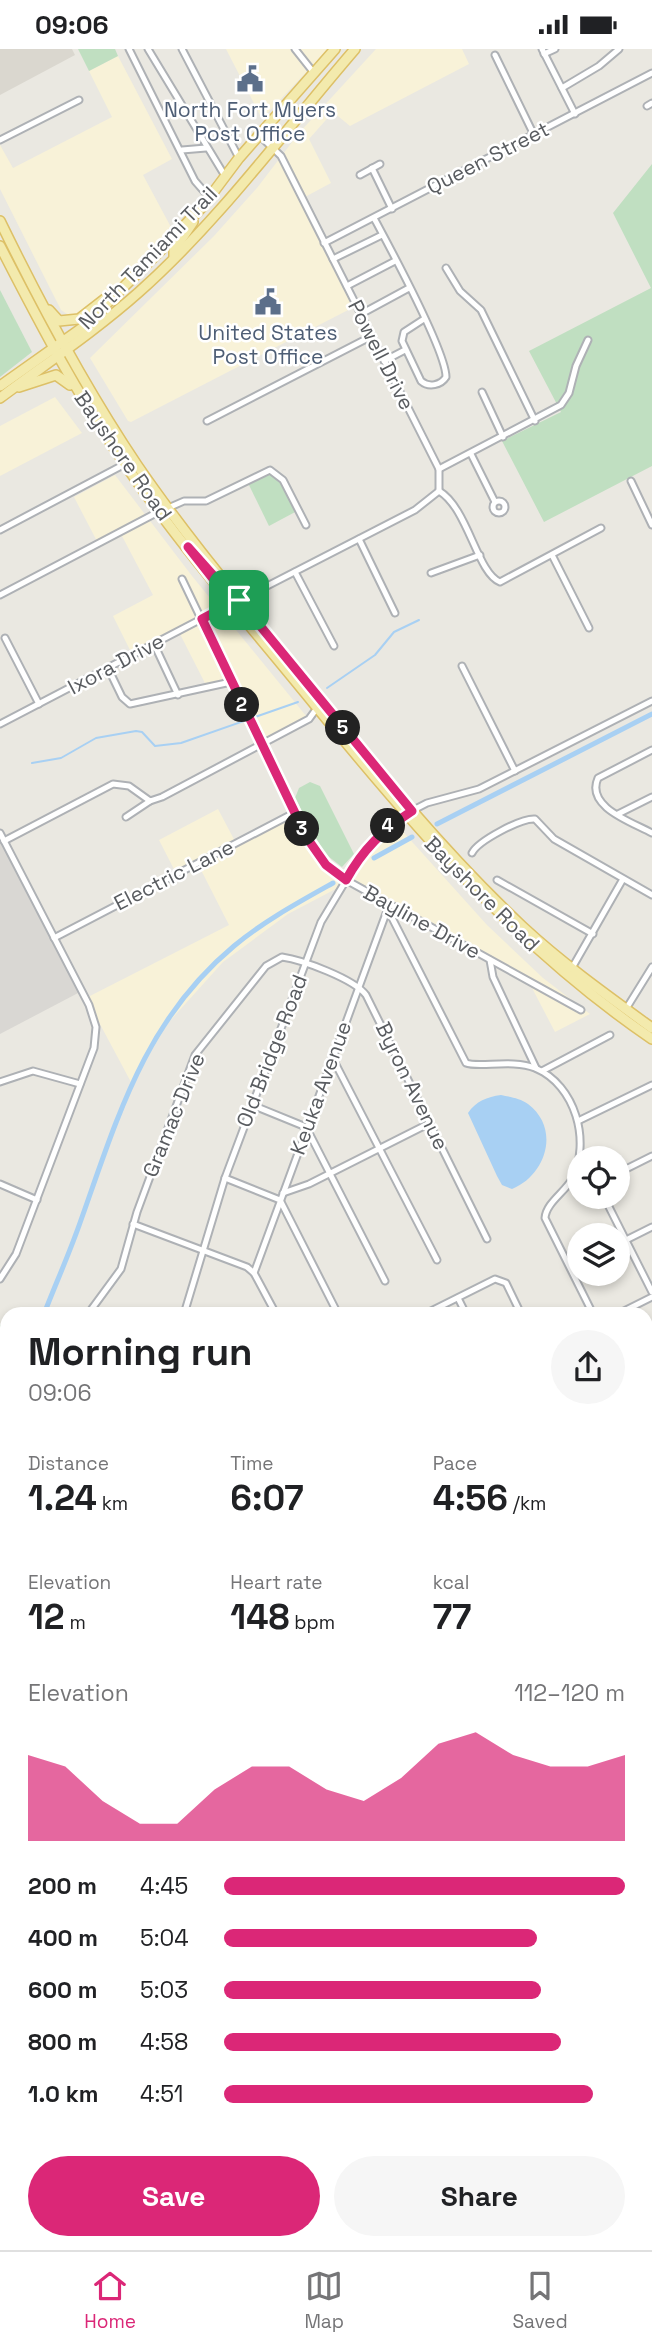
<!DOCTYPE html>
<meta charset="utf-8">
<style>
body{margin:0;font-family:"Space Grotesk",sans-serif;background:#f6f6f6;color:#202124;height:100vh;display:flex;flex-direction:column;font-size:26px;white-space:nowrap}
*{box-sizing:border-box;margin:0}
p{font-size:23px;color:#757577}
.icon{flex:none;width:38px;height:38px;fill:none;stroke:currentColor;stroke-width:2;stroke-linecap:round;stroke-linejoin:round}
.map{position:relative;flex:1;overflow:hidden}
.panel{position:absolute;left:0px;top:1258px;width:653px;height:943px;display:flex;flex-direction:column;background:#fff;border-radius:21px 21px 0 0;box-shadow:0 4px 10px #0003}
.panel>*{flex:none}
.buttons{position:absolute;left:567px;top:1097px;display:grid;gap:14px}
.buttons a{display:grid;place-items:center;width:63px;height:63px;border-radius:50%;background:#fff;box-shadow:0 4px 10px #0003;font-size:35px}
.pin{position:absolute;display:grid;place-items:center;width:60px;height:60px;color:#fff;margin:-30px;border-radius:14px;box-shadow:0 4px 10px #0006}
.km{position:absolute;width:35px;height:35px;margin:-18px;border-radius:50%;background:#222;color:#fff;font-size:19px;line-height:35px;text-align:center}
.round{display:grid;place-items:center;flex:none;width:74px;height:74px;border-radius:37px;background:#f6f6f6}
.headline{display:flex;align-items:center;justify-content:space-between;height:119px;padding:0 28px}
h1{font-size:38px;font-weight:600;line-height:52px}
.stats{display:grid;grid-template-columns:repeat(3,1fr);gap:10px;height:119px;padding:7px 28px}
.stats div{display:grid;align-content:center}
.stats b{font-size:35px;font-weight:600}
.stats small{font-size:19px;font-weight:400}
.stats p{font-size:19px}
.chart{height:196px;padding:14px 28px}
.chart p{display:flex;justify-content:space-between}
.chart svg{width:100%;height:126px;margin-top:7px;fill:#db2777;opacity:.7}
.action{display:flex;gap:14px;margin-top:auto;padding:14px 28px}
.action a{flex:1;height:80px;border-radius:42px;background:#db2777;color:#fff;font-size:28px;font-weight:600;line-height:80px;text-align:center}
.action a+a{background:#f6f6f6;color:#202124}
ul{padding:0 28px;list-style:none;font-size:23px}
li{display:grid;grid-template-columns:112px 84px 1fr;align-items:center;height:52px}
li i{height:18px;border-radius:9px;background:#db2777}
.status{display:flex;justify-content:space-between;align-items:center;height:49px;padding:0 35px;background:#fff;direction:ltr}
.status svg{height:19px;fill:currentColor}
.tabs{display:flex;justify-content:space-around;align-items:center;height:98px;border-top:2px solid #e0e0e0;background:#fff;font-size:19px;color:#757577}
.tabs a{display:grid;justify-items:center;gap:4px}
.tabs .active{color:#db2777}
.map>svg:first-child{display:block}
</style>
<div class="status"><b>09:06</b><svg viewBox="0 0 49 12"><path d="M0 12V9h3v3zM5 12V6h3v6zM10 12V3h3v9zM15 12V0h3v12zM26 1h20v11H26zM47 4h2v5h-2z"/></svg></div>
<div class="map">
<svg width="652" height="2201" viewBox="0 0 652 2201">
<rect width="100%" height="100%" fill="#eae8e1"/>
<g fill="#f8f2d8">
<polygon points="226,0 328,0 262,70"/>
<polygon points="376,0 462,0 469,15 350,77 333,63 309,90 331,134 303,149 354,258 131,373 128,372 90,309 214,187 257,139 299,84"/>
<polygon points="118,7 172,110 143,126 172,180 151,198 147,212 125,231 78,268 70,267 61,261 0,140 0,96 13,119 112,68 89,22"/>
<polygon points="55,348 82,384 0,427 0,377"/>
<polygon points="115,426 192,527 311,673 263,698 232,635 209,642 180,585 134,609 113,567 153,546 122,487 100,498 74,448"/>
<polygon points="218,760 237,796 295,766 329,821 349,833 366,806 396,775 487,876 543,929 590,965 555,983 531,937 349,833 288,865 223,913 168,974 132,1035 86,949 229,876 199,817 178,828 159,791"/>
</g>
<polygon fill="#d9d7d3" points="0,788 80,943 0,985"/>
<polygon fill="#dad7cf" points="0,0 72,0 75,6 0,46"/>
<g fill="#c0dfc1">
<polygon points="78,0 115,0 118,7 89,22"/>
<polygon points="652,115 652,417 544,473 502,392 561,363 529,302 651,239 613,164"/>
<polygon points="0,241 32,303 0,328"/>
<polygon points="269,424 281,430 297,462 269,477 248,434"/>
<polygon points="310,733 320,737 354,805 342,818 324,804 295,749 299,739"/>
<polygon points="7,1273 7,1756 0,1750 0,1276"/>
<polygon points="652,1797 652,1897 646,1893 646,1800"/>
<polygon points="652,1963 652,2026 646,2039 646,1966"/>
<polygon points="646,2139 652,2148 652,2180 646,2180"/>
</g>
<g fill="#a8d0f3">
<path d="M501,1046C510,1048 520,1049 528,1055C561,1080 546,1126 512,1140L502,1136L497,1127L468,1064C476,1052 487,1048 501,1046Z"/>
<polygon points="0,1753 7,1759 7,2194 596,2195 593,2201 0,2201"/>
<polygon points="646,2098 652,2104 652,2143 646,2137"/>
<polygon points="652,2184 652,2201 617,2198 616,2195 646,2194 646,2188"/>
</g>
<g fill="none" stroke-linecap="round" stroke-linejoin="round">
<g stroke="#a8d0f3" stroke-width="2">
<polyline points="327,639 375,606 394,583 419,571"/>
<polyline points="32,714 61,709 96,689 136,682 142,683 155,697 181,694 298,653"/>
<polyline points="650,1679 652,1678"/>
</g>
<g stroke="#a8d0f3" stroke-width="5">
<polyline points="437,775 652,665"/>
<polyline points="374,809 412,788"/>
<path d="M44,1265C56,1234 70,1203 81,1171C118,1067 145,971 234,897C264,872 299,853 333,834"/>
<polyline points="0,1381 7,1362"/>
</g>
<g stroke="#aeb1b5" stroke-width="9">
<g id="minor">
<polyline points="129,0 195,132 209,148"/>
<polyline points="148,0 225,127"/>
<polyline points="182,0 239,109"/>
<polyline points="295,0 314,24"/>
<polyline points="542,0 575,65"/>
<polyline points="544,5 555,0"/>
<polyline points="495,6 534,86"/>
<polyline points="562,39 599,17 619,0"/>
<polyline points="647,57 652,54"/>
<polyline points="260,87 281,107 439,420 439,442"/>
<polyline points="0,91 79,51"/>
<polyline points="182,101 206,99"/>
<polyline points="372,119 392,160"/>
<polyline points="360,126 380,115"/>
<path d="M374,169C389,197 446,302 446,328C441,336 429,339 421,332L402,292L404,283L424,270"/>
<polyline points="324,194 652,24"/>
<polyline points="333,210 382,186"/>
<polyline points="446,219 460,242 481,261 535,372"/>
<polyline points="347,237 395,212"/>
<polyline points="361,265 409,239"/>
<polyline points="384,312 405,301"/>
<polyline points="482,343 503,388"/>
<polyline points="207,372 372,287"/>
<polyline points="471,405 495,453"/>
<polyline points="439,420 561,356 569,344 576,317 588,291"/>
<polyline points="631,432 652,476"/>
<path d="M439,442C468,459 477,524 500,533L601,479"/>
<circle cx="499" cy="458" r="6"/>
<polyline points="168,459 184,452 206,452 270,421 283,431 306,476"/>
<polyline points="0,481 125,415"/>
<polyline points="359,490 395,564"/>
<polyline points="552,506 589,579"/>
<polyline points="295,523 334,597"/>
<polyline points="431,524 480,506"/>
<polyline points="182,530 302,781 320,810 346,831 581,961"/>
<polyline points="0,546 160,462"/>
<polyline points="240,551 415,461 439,442"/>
<polyline points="5,589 39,655"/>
<polyline points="154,595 178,646"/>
<polyline points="462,617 515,722"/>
<polyline points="108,619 122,648 130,655 231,633"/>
<polyline points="0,675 232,554"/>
<path d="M652,701L598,729C585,758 632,773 652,784"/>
<polyline points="618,765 652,748"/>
<polyline points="126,768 150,752"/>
<polyline points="0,784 89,956 96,978 94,999 16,1205 0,1230"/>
<polyline points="4,792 113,735 129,737 150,752 162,748 309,670 317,659"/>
<path d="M472,804C478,792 521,769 535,770L554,790L652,846"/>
<polyline points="497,831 593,885"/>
<path d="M388,861L466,1014C478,1019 513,1010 535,1019C576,1036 591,1093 572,1130C565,1143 546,1154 545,1169L593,1265"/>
<polyline points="54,889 294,764"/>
<polyline points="490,911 493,928 536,1019"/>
<polyline points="572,919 623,830"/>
<polyline points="626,960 652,918"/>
<polyline points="332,1008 437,1211"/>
<polyline points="542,1022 610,986"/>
<polyline points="0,1033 33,1022 80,1035"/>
<polyline points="252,1056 306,1078 385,1232"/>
<polyline points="578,1072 652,1036"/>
<polyline points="618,1124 652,1107"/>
<polyline points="225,1129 280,1151 338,1265"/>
<polyline points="0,1135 37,1151"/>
<polyline points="283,1144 309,1135 430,1074"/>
<polyline points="604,1148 652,1243"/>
<polyline points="133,1175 247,1218 254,1224 276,1265"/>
<polyline points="626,1191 652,1178"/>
<polyline points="254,1224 388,859"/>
<polyline points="458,1249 466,1265"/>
<path d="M88,1265L121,1220L137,1163L195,1006L266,917L282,908C303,911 354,930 366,946L487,1190"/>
<polyline points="184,1265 225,1129 321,873 363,803 396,770 427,754 479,740 652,652"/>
<polyline points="425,1265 495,1230 506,1234 521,1265"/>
<polyline points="618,1265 652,1248"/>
<polyline points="646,1316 652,1313"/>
<polyline points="646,1379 652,1379"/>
<polyline points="646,1387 652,1388"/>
<polyline points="646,1408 652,1402"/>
<polyline points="646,1433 652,1444"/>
<polyline points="646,1497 652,1510"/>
<polyline points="646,1554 652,1551"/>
<polyline points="646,1607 652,1603"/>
<polyline points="646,1678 652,1692"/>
<polyline points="646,1772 652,1770"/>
</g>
</g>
<g stroke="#ddc067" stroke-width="12">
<g id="primary">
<path d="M0,172C41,256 85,339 137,416C187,489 244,556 300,625C370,713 441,801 523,878C563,915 608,947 652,979"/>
<path d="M0,197C38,271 76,344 123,412C178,494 244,569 306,645C410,773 514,896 652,990"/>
<polyline points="174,209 174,201 193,173"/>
<polyline points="49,261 59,272 79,270 106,249"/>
<polyline points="0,337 82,279 160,202 203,157 239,109 335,0"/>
<polyline points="19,338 56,326 70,336"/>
<path d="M0,349C47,314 95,282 139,243C220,171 285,81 355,0"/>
</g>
</g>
<use href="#minor" stroke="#fff" stroke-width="5"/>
<use href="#primary" stroke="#f3eaad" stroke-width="9"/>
</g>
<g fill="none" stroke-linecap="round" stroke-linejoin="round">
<g stroke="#fff" stroke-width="14">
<path id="route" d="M188,498L229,544L239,551L412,762C383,781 363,800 346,831L326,816L307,789L202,570L232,554Z"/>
</g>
<use href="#route" stroke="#db2777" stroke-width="9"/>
</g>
<defs>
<g id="civic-bare" transform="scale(2.1)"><path d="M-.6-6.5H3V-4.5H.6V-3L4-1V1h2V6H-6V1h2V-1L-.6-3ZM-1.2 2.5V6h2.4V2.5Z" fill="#5c6f8a" stroke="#fff" stroke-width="2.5" paint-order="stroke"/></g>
</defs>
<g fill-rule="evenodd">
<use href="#civic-bare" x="250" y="30"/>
<use href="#civic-bare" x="268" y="253"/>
</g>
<g text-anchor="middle" stroke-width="5" stroke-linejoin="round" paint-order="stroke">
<g font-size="21" fill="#4e5e75" stroke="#fff">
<text x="250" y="68">North Fort Myers<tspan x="250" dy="24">Post Office</tspan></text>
<text x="268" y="291">United States<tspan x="268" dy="24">Post Office</tspan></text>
</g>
<g font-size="21" fill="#595c60" stroke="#fff">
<text transform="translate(488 109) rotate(-27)" y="7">Queen Street</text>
<text transform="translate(148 209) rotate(-46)" y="7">North Tamiami Trail</text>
<text transform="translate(381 306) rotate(63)" y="7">Powell Drive</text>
<text transform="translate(123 407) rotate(55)" y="7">Bayshore Road</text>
<text transform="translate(116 615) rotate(-28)" y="7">Ixora Drive</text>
<text transform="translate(174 826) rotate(-27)" y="7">Electric Lane</text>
<text transform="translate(482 845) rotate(45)" y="7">Bayshore Road</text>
<text transform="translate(422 873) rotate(29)" y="7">Bayline Drive</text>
<text transform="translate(272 1002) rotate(-69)" y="7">Old Bridge Road</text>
<text transform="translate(412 1037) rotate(64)" y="7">Byron Avenue</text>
<text transform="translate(321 1039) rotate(-70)" y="7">Keuka Avenue</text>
<text transform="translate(174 1066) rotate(-68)" y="7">Gramac Drive</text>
</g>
</g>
</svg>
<div class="buttons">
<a><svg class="icon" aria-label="locate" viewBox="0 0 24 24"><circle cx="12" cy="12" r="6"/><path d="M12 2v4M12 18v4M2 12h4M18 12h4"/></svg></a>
<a><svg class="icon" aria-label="layers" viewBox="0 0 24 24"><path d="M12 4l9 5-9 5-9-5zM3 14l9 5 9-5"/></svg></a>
</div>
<div class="pin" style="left:239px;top:551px;background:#1e9e55"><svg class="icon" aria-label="arrive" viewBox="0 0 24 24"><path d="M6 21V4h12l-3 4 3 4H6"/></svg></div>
<b class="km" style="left:242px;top:656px">2</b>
<b class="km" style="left:302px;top:780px">3</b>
<b class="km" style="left:388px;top:777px">4</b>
<b class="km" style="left:343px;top:679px">5</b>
<section class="panel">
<div class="headline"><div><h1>Morning run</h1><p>09:06</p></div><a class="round"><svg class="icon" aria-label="share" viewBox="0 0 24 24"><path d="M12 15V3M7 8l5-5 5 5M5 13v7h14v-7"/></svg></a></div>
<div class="stats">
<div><p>Distance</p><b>1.24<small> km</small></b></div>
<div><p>Time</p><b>6:07</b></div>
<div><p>Pace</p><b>4:56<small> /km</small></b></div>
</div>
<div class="stats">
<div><p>Elevation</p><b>12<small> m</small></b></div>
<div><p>Heart rate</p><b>148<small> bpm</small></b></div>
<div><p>kcal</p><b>77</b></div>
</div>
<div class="chart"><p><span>Elevation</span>112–120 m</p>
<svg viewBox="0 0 160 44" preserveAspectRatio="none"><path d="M0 44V14L10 18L20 30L30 38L40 38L50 26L60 18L70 18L80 26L90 30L100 22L110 10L120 6L130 14L140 18L150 18L160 14V44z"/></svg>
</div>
<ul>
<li><b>200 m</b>4:45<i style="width:100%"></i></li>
<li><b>400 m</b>5:04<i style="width:78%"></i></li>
<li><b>600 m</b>5:03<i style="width:79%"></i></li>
<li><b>800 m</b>4:58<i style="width:84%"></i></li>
<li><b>1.0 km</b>4:51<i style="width:92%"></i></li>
</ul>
<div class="action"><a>Save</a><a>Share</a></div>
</section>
</div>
<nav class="tabs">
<a class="active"><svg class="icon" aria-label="home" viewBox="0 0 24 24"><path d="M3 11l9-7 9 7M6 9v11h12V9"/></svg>Home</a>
<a><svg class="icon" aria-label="map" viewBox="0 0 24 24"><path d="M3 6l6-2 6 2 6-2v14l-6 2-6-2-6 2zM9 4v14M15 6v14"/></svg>Map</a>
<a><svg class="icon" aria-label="saved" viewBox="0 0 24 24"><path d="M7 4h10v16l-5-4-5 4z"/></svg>Saved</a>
</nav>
